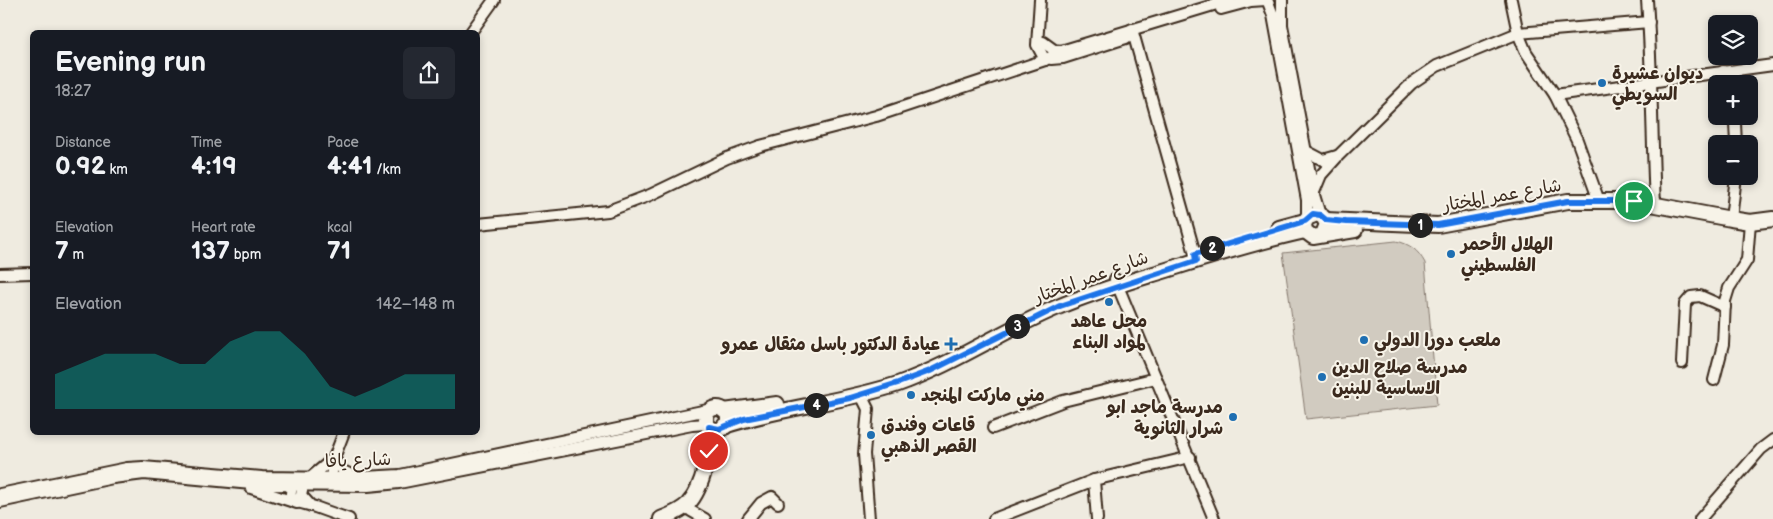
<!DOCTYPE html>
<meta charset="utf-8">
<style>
body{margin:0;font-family:"Balsamiq Sans","Playpen Sans Arabic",sans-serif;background:#242831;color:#f1f3f6;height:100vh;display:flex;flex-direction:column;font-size:19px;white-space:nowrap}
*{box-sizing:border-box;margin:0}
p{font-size:16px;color:#9ea1a6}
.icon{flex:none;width:28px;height:28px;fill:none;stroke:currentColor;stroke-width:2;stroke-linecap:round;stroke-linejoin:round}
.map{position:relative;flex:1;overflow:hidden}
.drawer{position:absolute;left:30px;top:30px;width:450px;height:405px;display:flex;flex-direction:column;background:#171b24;border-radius:8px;box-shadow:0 2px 8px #0003}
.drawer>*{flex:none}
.fabs{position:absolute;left:1708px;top:15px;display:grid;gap:10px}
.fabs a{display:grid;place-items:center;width:50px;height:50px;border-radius:8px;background:#171b24;box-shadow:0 2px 8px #0003;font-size:25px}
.pin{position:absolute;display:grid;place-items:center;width:42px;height:42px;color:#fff;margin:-21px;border:2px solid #fff;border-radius:50%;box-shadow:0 1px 5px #0007}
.km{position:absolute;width:25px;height:25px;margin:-12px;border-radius:50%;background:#222;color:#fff;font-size:14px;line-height:25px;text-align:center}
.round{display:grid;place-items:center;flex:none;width:52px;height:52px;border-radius:8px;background:#242831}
.head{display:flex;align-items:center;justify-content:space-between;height:85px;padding:0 25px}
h1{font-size:28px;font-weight:800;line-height:38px}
.metrics{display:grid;grid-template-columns:repeat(3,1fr);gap:8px;height:85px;padding:5px 25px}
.metrics div{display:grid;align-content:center}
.metrics b{font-size:25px;font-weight:800}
.metrics small{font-size:14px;font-weight:400}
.metrics p{font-size:14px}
.chart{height:140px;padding:10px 25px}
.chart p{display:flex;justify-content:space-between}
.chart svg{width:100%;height:90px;margin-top:5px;fill:#0f766e;opacity:.7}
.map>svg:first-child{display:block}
</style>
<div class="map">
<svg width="1773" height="519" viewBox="0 0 1773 519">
<rect width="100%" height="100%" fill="#efebe0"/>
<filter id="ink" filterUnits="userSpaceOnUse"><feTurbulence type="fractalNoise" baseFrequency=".02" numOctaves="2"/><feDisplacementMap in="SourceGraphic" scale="10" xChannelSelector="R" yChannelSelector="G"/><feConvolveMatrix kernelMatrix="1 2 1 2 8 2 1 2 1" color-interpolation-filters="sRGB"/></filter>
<g filter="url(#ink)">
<path fill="#d1cbc0" stroke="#867a6f" d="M1396,241C1410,244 1418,250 1425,263L1437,405L1306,419L1283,253Z"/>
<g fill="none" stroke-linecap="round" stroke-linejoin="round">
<g stroke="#3b2a1e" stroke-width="14">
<g id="minor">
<polyline points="1040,0 1037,45 1045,60"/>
<polyline points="1282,0 1282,25 1314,195 1320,215"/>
<polyline points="1511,0 1518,33 1526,52 1555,95 1577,140 1599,201"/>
<path d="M1647,0C1652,69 1652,137 1655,206"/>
<polyline points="1268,2 1273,15 1307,200 1307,218"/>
<polyline points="1221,9 1251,1 1266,0"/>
<polyline points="1132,29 1197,261"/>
<polyline points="471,32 494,0"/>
<polyline points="1043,42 1054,50 1061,51"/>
<polyline points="1051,59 1063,58 1126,38"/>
<polyline points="1723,84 1723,71"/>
<polyline points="1555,95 1773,65"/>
<polyline points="1729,116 1735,123 1736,144"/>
<polyline points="1306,151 1323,160 1337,156"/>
<polyline points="1314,192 1321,175 1338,156 1412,83 1437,66 1518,33 1649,22"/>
<polyline points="1731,219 1736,176"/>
<polyline points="478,224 608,211 650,195 727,158 760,146 876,116 1045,60 1061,51 1230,0"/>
<polyline points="0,274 32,273"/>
<polyline points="1115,279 1214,519"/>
<polyline points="1682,363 1685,304 1691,297 1700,296 1725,307"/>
<polyline points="1714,380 1723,345 1725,301 1729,288 1747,260 1750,222"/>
<polyline points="861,395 868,409 864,454 869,519"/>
<polyline points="993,428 1063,401 1156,378"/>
<polyline points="310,478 334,458 343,471 356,477"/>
<polyline points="327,483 331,478 334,458 344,432"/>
<polyline points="251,488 297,503"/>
<polyline points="0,494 127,468 143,467 262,477 346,478 400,475 712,409"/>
<polyline points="0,502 113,478 144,474 262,485 368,486 399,483 692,425 707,424"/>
<path d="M311,506L301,495L303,485L298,478C281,502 297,501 315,507C326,511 337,515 349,519"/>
<polyline points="691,511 705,519"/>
<polyline points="748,519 761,503 772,497 778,503"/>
<polyline points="994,519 1094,480"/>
<polyline points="1097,519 1094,480 1190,457"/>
<polyline points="1700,519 1761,449 1773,440"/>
</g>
</g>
<g stroke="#3b2a1e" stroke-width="18">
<g id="major">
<polyline points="1326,220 1438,225 1568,201 1635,201 1731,219 1750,222 1773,219"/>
<polyline points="1279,228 1305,221"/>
<polyline points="1323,234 1327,224 1323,217 1317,214 1307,218 1304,224 1305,231 1313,237 1355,230"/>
<circle cx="717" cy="419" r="11"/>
<polyline points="724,411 777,404"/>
<path d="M724,426C781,407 841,403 898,384C954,364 1003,330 1058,307C1095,291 1135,280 1173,268C1217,254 1260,241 1305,231"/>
<path d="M661,519C670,515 680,512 688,504C703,488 712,448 709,427"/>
</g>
</g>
<use href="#minor" stroke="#f7f3e8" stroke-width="10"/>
<use href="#major" stroke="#f7f3e8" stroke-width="14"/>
</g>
</g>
<g fill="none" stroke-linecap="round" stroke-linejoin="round" filter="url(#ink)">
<g stroke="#fff" stroke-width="10">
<polyline id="route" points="709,451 711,440 709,427 719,429 744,419 850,398 898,383 930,371 1060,306 1196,261 1195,254 1305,221 1313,214 1320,215 1326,220 1346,222 1438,225 1568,201 1634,201"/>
</g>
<use href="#route" stroke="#1a73e8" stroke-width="6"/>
</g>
<g fill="#1f6fb2" stroke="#f7f3e8" stroke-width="2">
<circle cx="1602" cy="83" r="5"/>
<circle cx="1451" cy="254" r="5"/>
<circle cx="1109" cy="302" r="5"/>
<circle cx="1364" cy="340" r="5"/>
<path d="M948.5 336.5h5v5h5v5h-5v5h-5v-5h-5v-5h5z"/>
<circle cx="1322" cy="377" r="5"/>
<circle cx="911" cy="395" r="5"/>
<circle cx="1233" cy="417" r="5"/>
<circle cx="871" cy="435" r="5"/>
</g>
<g text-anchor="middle" stroke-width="4" stroke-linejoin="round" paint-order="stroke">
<g font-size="18" font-weight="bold" fill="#3b2a1e" stroke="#f7f3e8" text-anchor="start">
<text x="1612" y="79">ديوان عشيرة<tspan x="1612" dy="21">السويطي</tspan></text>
<text x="1461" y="250">الهلال الأحمر<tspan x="1461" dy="21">الفلسطيني</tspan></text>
<text x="1109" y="327" text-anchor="middle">محل عاهد<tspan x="1109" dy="21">لمواد البناء</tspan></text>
<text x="1374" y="346">ملعب دورا الدولي</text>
<text x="940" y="350" text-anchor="end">عيادة الدكتور باسل مثقال عمرو</text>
<text x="1332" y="373">مدرسة صلاح الدين<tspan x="1332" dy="21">الاساسية للبنين</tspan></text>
<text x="921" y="401">مني ماركت المنجد</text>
<text x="1223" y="413" text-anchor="end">مدرسة ماجد ابو<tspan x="1223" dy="21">شرار الثانوية</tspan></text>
<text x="881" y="431">قاعات وفندق<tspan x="881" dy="21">القصر الذهبي</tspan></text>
</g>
<g font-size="18" fill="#3b2a1e" stroke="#f7f3e8">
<text transform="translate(1502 195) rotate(-10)" y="6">شارع عمر المختار</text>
<text transform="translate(1091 277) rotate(-20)" y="6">شارع عمر المختار</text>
<text transform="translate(358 460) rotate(-2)" y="6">شارع يافا</text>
</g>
</g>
</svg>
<div class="fabs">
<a><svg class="icon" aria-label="layers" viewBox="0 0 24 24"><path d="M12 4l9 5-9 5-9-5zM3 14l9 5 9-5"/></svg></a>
<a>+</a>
<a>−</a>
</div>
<div class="pin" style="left:1634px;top:201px;background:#1e9e55"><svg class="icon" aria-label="arrive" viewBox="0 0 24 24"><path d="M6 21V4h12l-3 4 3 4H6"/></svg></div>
<div class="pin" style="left:709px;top:451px;background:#d93025"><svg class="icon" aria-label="check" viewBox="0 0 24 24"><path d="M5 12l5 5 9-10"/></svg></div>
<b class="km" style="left:1420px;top:225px">1</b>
<b class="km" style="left:1212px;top:248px">2</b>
<b class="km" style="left:1017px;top:326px">3</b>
<b class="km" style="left:816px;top:405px">4</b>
<section class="drawer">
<div class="head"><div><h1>Evening run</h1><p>18:27</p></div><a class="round"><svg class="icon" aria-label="share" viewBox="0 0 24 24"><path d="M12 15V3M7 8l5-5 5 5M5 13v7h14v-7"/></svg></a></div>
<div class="metrics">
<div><p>Distance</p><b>0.92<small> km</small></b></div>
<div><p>Time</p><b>4:19</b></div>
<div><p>Pace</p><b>4:41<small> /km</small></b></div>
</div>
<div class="metrics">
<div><p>Elevation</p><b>7<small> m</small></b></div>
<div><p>Heart rate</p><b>137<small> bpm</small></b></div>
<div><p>kcal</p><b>71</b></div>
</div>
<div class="chart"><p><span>Elevation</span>142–148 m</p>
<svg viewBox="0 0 160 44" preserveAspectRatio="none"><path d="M0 44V27L10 22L20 17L30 17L40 17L50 22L60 22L70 11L80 6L90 6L100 17L110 33L120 38L130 33L140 27L150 27L160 27V44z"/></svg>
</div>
</section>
</div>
